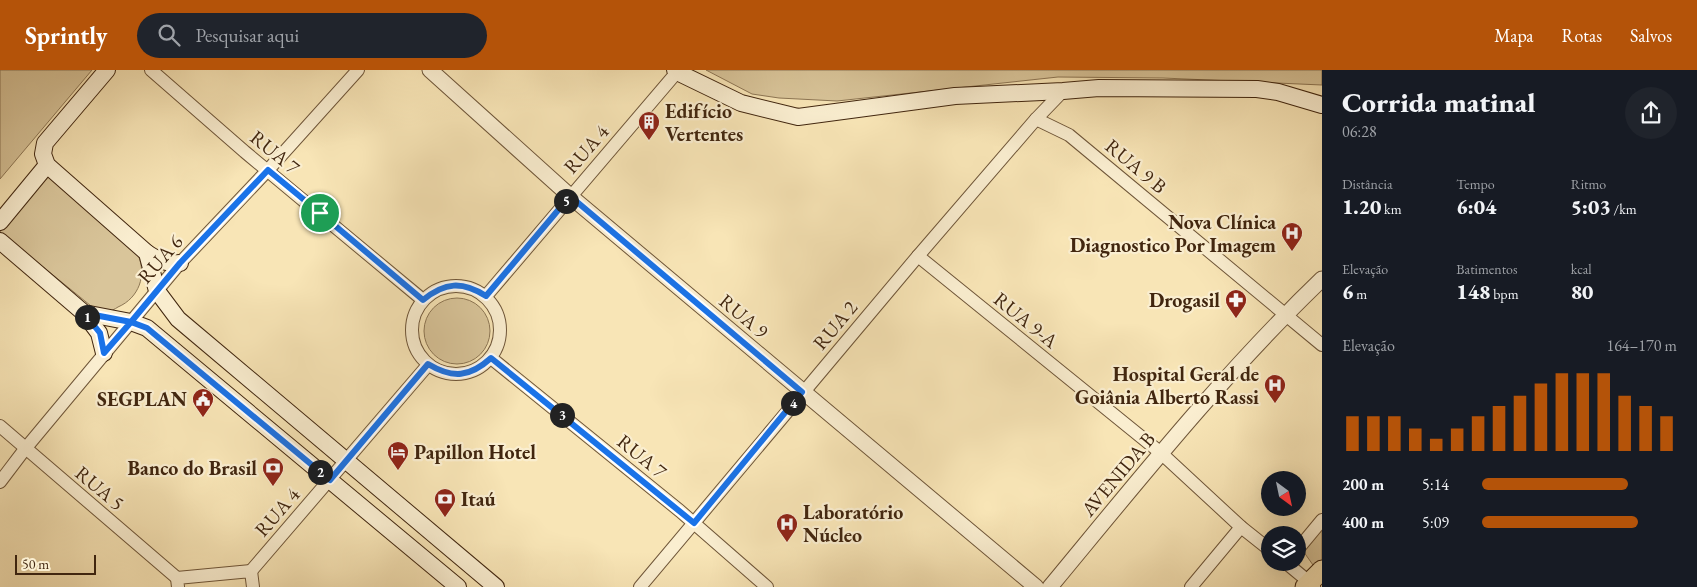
<!DOCTYPE html>
<html lang="pt">
<meta charset="utf-8">
<style>
body{margin:0;font-family:"EB Garamond",serif;background:#20242c;color:#f1f3f6;height:100vh;display:flex;flex-direction:column;font-size:19px;white-space:nowrap}
*{box-sizing:border-box;margin:0}
p{font-size:16px;color:#9ea1a6}
.icon{flex:none;width:28px;height:28px;fill:none;stroke:currentColor;stroke-width:2;stroke-linecap:round;stroke-linejoin:round}
.map{position:relative;flex:1;overflow:hidden}
.sheet{display:flex;flex-direction:column;background:#171b24;width:375px}
.sheet>*{flex:none}
.needle{width:32px;rotate:147deg}
.controls{position:absolute;left:1261px;top:401px;display:grid;gap:10px}
.controls a{display:grid;place-items:center;width:45px;height:45px;border-radius:50%;background:#171b24;box-shadow:0 5px 20px #0002;font-size:25px}
.scale{position:absolute;left:15px;bottom:12px;width:81px;box-sizing:border-box;padding-left:5px;border:2px solid #41260f;border-top:0;font-size:14px;line-height:18px;white-space:nowrap;color:#41260f;-webkit-text-stroke:4px #faeed0;paint-order:stroke}
.pin{position:absolute;display:grid;place-items:center;width:42px;height:42px;color:#fff;margin:-21px;border:2px solid #fff;border-radius:50%;box-shadow:0 1px 5px #0007}
.km{position:absolute;width:25px;height:25px;margin:-12px;border-radius:50%;background:#222;color:#fff;font-size:14px;line-height:25px;text-align:center}
.round{display:grid;place-items:center;flex:none;width:52px;height:52px;border-radius:26px;background:#20242c}
.overview{display:flex;align-items:center;justify-content:space-between;height:85px;padding:0 20px}
h1{font-size:28px;font-weight:800;line-height:38px}
.figures{display:grid;grid-template-columns:repeat(3,1fr);gap:8px;height:85px;padding:5px 20px}
.figures div{display:grid;align-content:center}
.figures b{font-size:21px;font-weight:800}
.figures small{font-size:14px;font-weight:400}
.figures p{font-size:14px}
.chart{height:140px;padding:10px 20px}
.chart p{display:flex;justify-content:space-between}
.chart svg{width:100%;height:90px;margin-top:5px;stroke:#b45309;stroke-width:6}
ul{padding:0 20px;list-style:none;font-size:16px}
li{display:grid;grid-template-columns:80px 60px 1fr;align-items:center;height:38px}
li i{height:12px;border-radius:6px;background:#b45309}
header{display:flex;align-items:center;gap:30px;box-sizing:border-box;height:70px;padding:0 25px;background:#b45309;color:#fff}
header strong{font-size:24px}
nav{display:flex;gap:28px;margin-inline-start:auto;font-size:18px}
.search{width:350px;height:45px;background:#20242c;display:flex;align-items:center;gap:12px;box-sizing:border-box;padding:0 18px;border-radius:28px;color:#9ea1a6;font-size:19px}
main{display:flex;flex:1;min-height:0}
.map>svg:first-child{display:block}
</style>
<header>
<strong>Sprintly</strong>
<div class="search"><svg class="icon" aria-label="search" viewBox="0 0 24 24"><circle cx="10" cy="10" r="6"/><path d="M15 15l6 6"/></svg>Pesquisar aqui</div>
<nav><a>Mapa</a><a>Rotas</a><a>Salvos</a></nav>
</header>
<main>
<div class="map">
<svg width="1322" height="517" viewBox="0 0 1322 517">
<rect width="100%" height="100%" fill="#f8e5b6"/>
<filter id="stains"><feTurbulence type="fractalNoise" baseFrequency=".004" numOctaves="4"/><feColorMatrix values="0 0 0 0 .2 0 0 0 0 .09 0 0 0 0 .02 0 0 0 .5 -.17"/></filter>
<radialGradient id="worn" r=".72"><stop offset=".6" stop-color="#630" stop-opacity="0"/><stop offset="1" stop-color="#630" stop-opacity=".3"/></radialGradient>
<g fill="#d9c59a" stroke="#8d7654">
<polygon points="0,0 92,0 0,109"/>
<polygon points="706,0 1322,0 1322,15 1163,8 1058,7 837,31 779,28 752,24"/>
<path d="M47,104L138,185C147,205 139,228 118,237C115,239 111,241 107,242C104,242 99,241 96,240L0,162Z"/>
<circle cx="457" cy="261" r="33"/>
<polygon points="1322,453 1322,495 1313,495 1301,478"/>
</g>
<g fill="none" stroke-linecap="round" stroke-linejoin="round">
<g stroke="#6f5639" stroke-width="14">
<g id="minor">
<polyline points="151,0 245,82 423,230"/>
<polyline points="1036,49 1069,65 1322,275"/>
<polyline points="918,186 1161,383 1241,457 1270,480"/>
<circle cx="456" cy="260" r="44"/>
<polyline points="486,226 677,2"/>
<polyline points="491,288 680,441 767,517"/>
<polyline points="0,356 177,508"/>
<polyline points="0,412 25,379 180,193 268,100 358,0"/>
<polyline points="1298,479 1322,450"/>
<polyline points="1285,492 1314,516"/>
<polyline points="251,501 428,295"/>
<polyline points="178,517 177,508 251,501 253,517"/>
<polyline points="640,517 918,186 1036,49 1063,21"/>
<polyline points="1191,517 1241,457"/>
</g>
</g>
<g stroke="#6f5639" stroke-width="17">
<g id="tertiary">
<polyline points="430,0 570,126 1036,517"/>
<path d="M1050,517C1137,412 1223,304 1322,209"/>
</g>
</g>
<g stroke="#41260f" stroke-width="18">
<g id="secondary">
<polyline points="107,0 45,73 43,84 47,95 147,183 157,221 178,249 496,517"/>
<polyline points="675,0 677,2 741,33 798,47 955,26 1063,21 1099,18 1257,19 1278,22 1322,35"/>
<polyline points="0,152 47,95"/>
<polyline points="0,171 84,243 131,252 147,258 458,517"/>
<path d="M147,183C158,190 166,194 180,193"/>
<polyline points="84,243 99,263 104,283"/>
</g>
</g>
<g stroke="#41260f" stroke-width="21">
<polyline id="primary" points="1305,517 1322,500"/>
</g>
<use href="#minor" stroke="#faeed0" stroke-width="12"/>
<use href="#tertiary" stroke="#faeed0" stroke-width="15"/>
<use href="#secondary" stroke="#faeed0" stroke-width="16"/>
<use href="#primary" stroke="#f8e5b6" stroke-width="19"/>
</g>
<g fill="none" stroke-linecap="round" stroke-linejoin="round">
<g stroke="#fff" stroke-width="10">
<path id="route" d="M320,143L268,100L180,193L131,252L84,243L100,263L104,283L131,252L147,258L330,410L428,294C453,309 470,307 491,288L694,453L802,322L570,126L486,226C462,211 445,212 423,230L320,143"/>
</g>
<use href="#route" stroke="#1a73e8" stroke-width="6"/>
</g>
<defs>
<g id="building-pin" transform="scale(1.125)"><path d="M0 17L-7.5 6A9.5 9.5 0 1 1 7.5 6Z" fill="#8f2418" stroke="#faeed0"/><path d="M-4-6H4V6H1V3H-1V6H-4ZM-2.5-4.3h1.7v1.8h-1.7ZM.8-4.3h1.7v1.8H.8ZM-2.5-1h1.7V.8h-1.7ZM.8-1h1.7V.8H.8Z" fill="#fff"/></g>
<g id="hospital-pin" transform="scale(1.125)"><path d="M0 17L-7.5 6A9.5 9.5 0 1 1 7.5 6Z" fill="#8f2418" stroke="#faeed0"/><path d="M-5-5h3v3.5h4V-5h3V5h-3V1.5h-4V5h-3Z" fill="#fff"/></g>
<g id="pharmacy-pin" transform="scale(1.125)"><path d="M0 17L-7.5 6A9.5 9.5 0 1 1 7.5 6Z" fill="#8f2418" stroke="#faeed0"/><path d="M-2-6h4v4h4v4h-4v4h-4v-4h-4v-4h4Z" fill="#fff"/></g>
<g id="civic-pin" transform="scale(1.125)"><path d="M0 17L-7.5 6A9.5 9.5 0 1 1 7.5 6Z" fill="#8f2418" stroke="#faeed0"/><path d="M-.6-6.5H3V-4.5H.6V-3L4-1V1h2V6H-6V1h2V-1L-.6-3ZM-1.2 2.5V6h2.4V2.5Z" fill="#fff"/></g>
<g id="hotel-pin" transform="scale(1.125)"><path d="M0 17L-7.5 6A9.5 9.5 0 1 1 7.5 6Z" fill="#8f2418" stroke="#faeed0"/><path d="M-6-4.5h1.5V1H6V5H4.5V3h-9V5H-6ZM-4 0a1.8 1.8 0 1 1 3.6 0ZM.5 0V-2.5h3Q6-2.5 6 0Z" fill="#fff"/></g>
<g id="bank-pin" transform="scale(1.125)"><path d="M0 17L-7.5 6A9.5 9.5 0 1 1 7.5 6Z" fill="#8f2418" stroke="#faeed0"/><path d="M-6-4H6V4H-6ZM0-2.3a2.3 2.3 0 1 0 0 4.6a2.3 2.3 0 1 0 0-4.6Z" fill="#fff"/></g>
</defs>
<g fill-rule="evenodd">
<use href="#building-pin" x="649" y="52"/>
<use href="#hospital-pin" x="1292" y="163"/>
<use href="#pharmacy-pin" x="1236" y="230"/>
<use href="#hospital-pin" x="1275" y="315"/>
<use href="#civic-pin" x="203" y="329"/>
<use href="#hotel-pin" x="398" y="382"/>
<use href="#bank-pin" x="273" y="398"/>
<use href="#bank-pin" x="445" y="429"/>
<use href="#hospital-pin" x="787" y="454"/>
</g>
<g text-anchor="middle" stroke-width="4.5" stroke-linejoin="round" paint-order="stroke">
<g font-size="20" font-weight="bold" fill="#41260f" stroke="#faeed0" text-anchor="end">
<text x="665" y="48" text-anchor="start">Edifício<tspan x="665" dy="23">Vertentes</tspan></text>
<text x="1276" y="159">Nova Clínica<tspan x="1276" dy="23">Diagnostico Por Imagem</tspan></text>
<text x="1220" y="237">Drogasil</text>
<text x="1259" y="311">Hospital Geral de<tspan x="1259" dy="23">Goiânia Alberto Rassi</tspan></text>
<text x="187" y="336">SEGPLAN</text>
<text x="414" y="389" text-anchor="start">Papillon Hotel</text>
<text x="257" y="405">Banco do Brasil</text>
<text x="461" y="436" text-anchor="start">Itaú</text>
<text x="803" y="449" text-anchor="start">Laboratório<tspan x="803" dy="23">Núcleo</tspan></text>
</g>
<g font-size="20" fill="#41260f" stroke="#faeed0">
<text transform="translate(586 79) rotate(-49)" y="7">RUA 4</text>
<text transform="translate(275 82) rotate(39)" y="7">RUA 7</text>
<text transform="translate(1136 96) rotate(40)" y="7">RUA 9 B</text>
<text transform="translate(160 189) rotate(-49)" y="7">RUA 6</text>
<text transform="translate(744 246) rotate(40)" y="7">RUA 9</text>
<text transform="translate(1026 250) rotate(39)" y="7">RUA 9-A</text>
<text transform="translate(835 255) rotate(-50)" y="7">RUA 2</text>
<text transform="translate(642 386) rotate(39)" y="7">RUA 7</text>
<text transform="translate(1118 404) rotate(-50)" y="7">AVENIDA B</text>
<text transform="translate(100 418) rotate(40)" y="7">RUA 5</text>
<text transform="translate(277 442) rotate(-49)" y="7">RUA 4</text>
</g>
</g>
<rect width="100%" height="100%" filter="url(#stains)"/>
<rect width="100%" height="100%" fill="url(#worn)"/>
</svg>
<div class="controls">
<a><svg class="needle" viewBox="-14 -14 28 28"><path d="M0-13l5 13h-10z" fill="#e53935"/><path d="M0 13l5-13h-10z" fill="#9ea1a6"/></svg></a>
<a><svg class="icon" aria-label="layers" viewBox="0 0 24 24"><path d="M12 4l9 5-9 5-9-5zM3 14l9 5 9-5"/></svg></a>
</div>
<div class="scale">50 m</div>
<div class="pin" style="left:320px;top:143px;background:#1e9e55"><svg class="icon" aria-label="arrive" viewBox="0 0 24 24"><path d="M6 21V4h12l-3 4 3 4H6"/></svg></div>
<b class="km" style="left:87px;top:247px">1</b>
<b class="km" style="left:320px;top:402px">2</b>
<b class="km" style="left:562px;top:345px">3</b>
<b class="km" style="left:793px;top:333px">4</b>
<b class="km" style="left:566px;top:131px">5</b>
</div>
<section class="sheet">
<div class="overview"><div><h1>Corrida matinal</h1><p>06:28</p></div><a class="round"><svg class="icon" aria-label="share" viewBox="0 0 24 24"><path d="M12 15V3M7 8l5-5 5 5M5 13v7h14v-7"/></svg></a></div>
<div class="figures">
<div><p>Distância</p><b>1.20<small> km</small></b></div>
<div><p>Tempo</p><b>6:04</b></div>
<div><p>Ritmo</p><b>5:03<small> /km</small></b></div>
</div>
<div class="figures">
<div><p>Elevação</p><b>6<small> m</small></b></div>
<div><p>Batimentos</p><b>148<small> bpm</small></b></div>
<div><p>kcal</p><b>80</b></div>
</div>
<div class="chart"><p><span>Elevação</span>164–170 m</p>
<svg viewBox="0 0 160 44" preserveAspectRatio="none"><path d="M5 44V27M15 44V27M25 44V27M35 44V33M45 44V38M55 44V33M65 44V27M75 44V22M85 44V17M95 44V11M105 44V6M115 44V6M125 44V6M135 44V17M145 44V22M155 44V27"/></svg>
</div>
<ul>
<li><b>200 m</b>5:14<i style="width:75%"></i></li>
<li><b>400 m</b>5:09<i style="width:80%"></i></li>
</ul>
</section>
</main>
